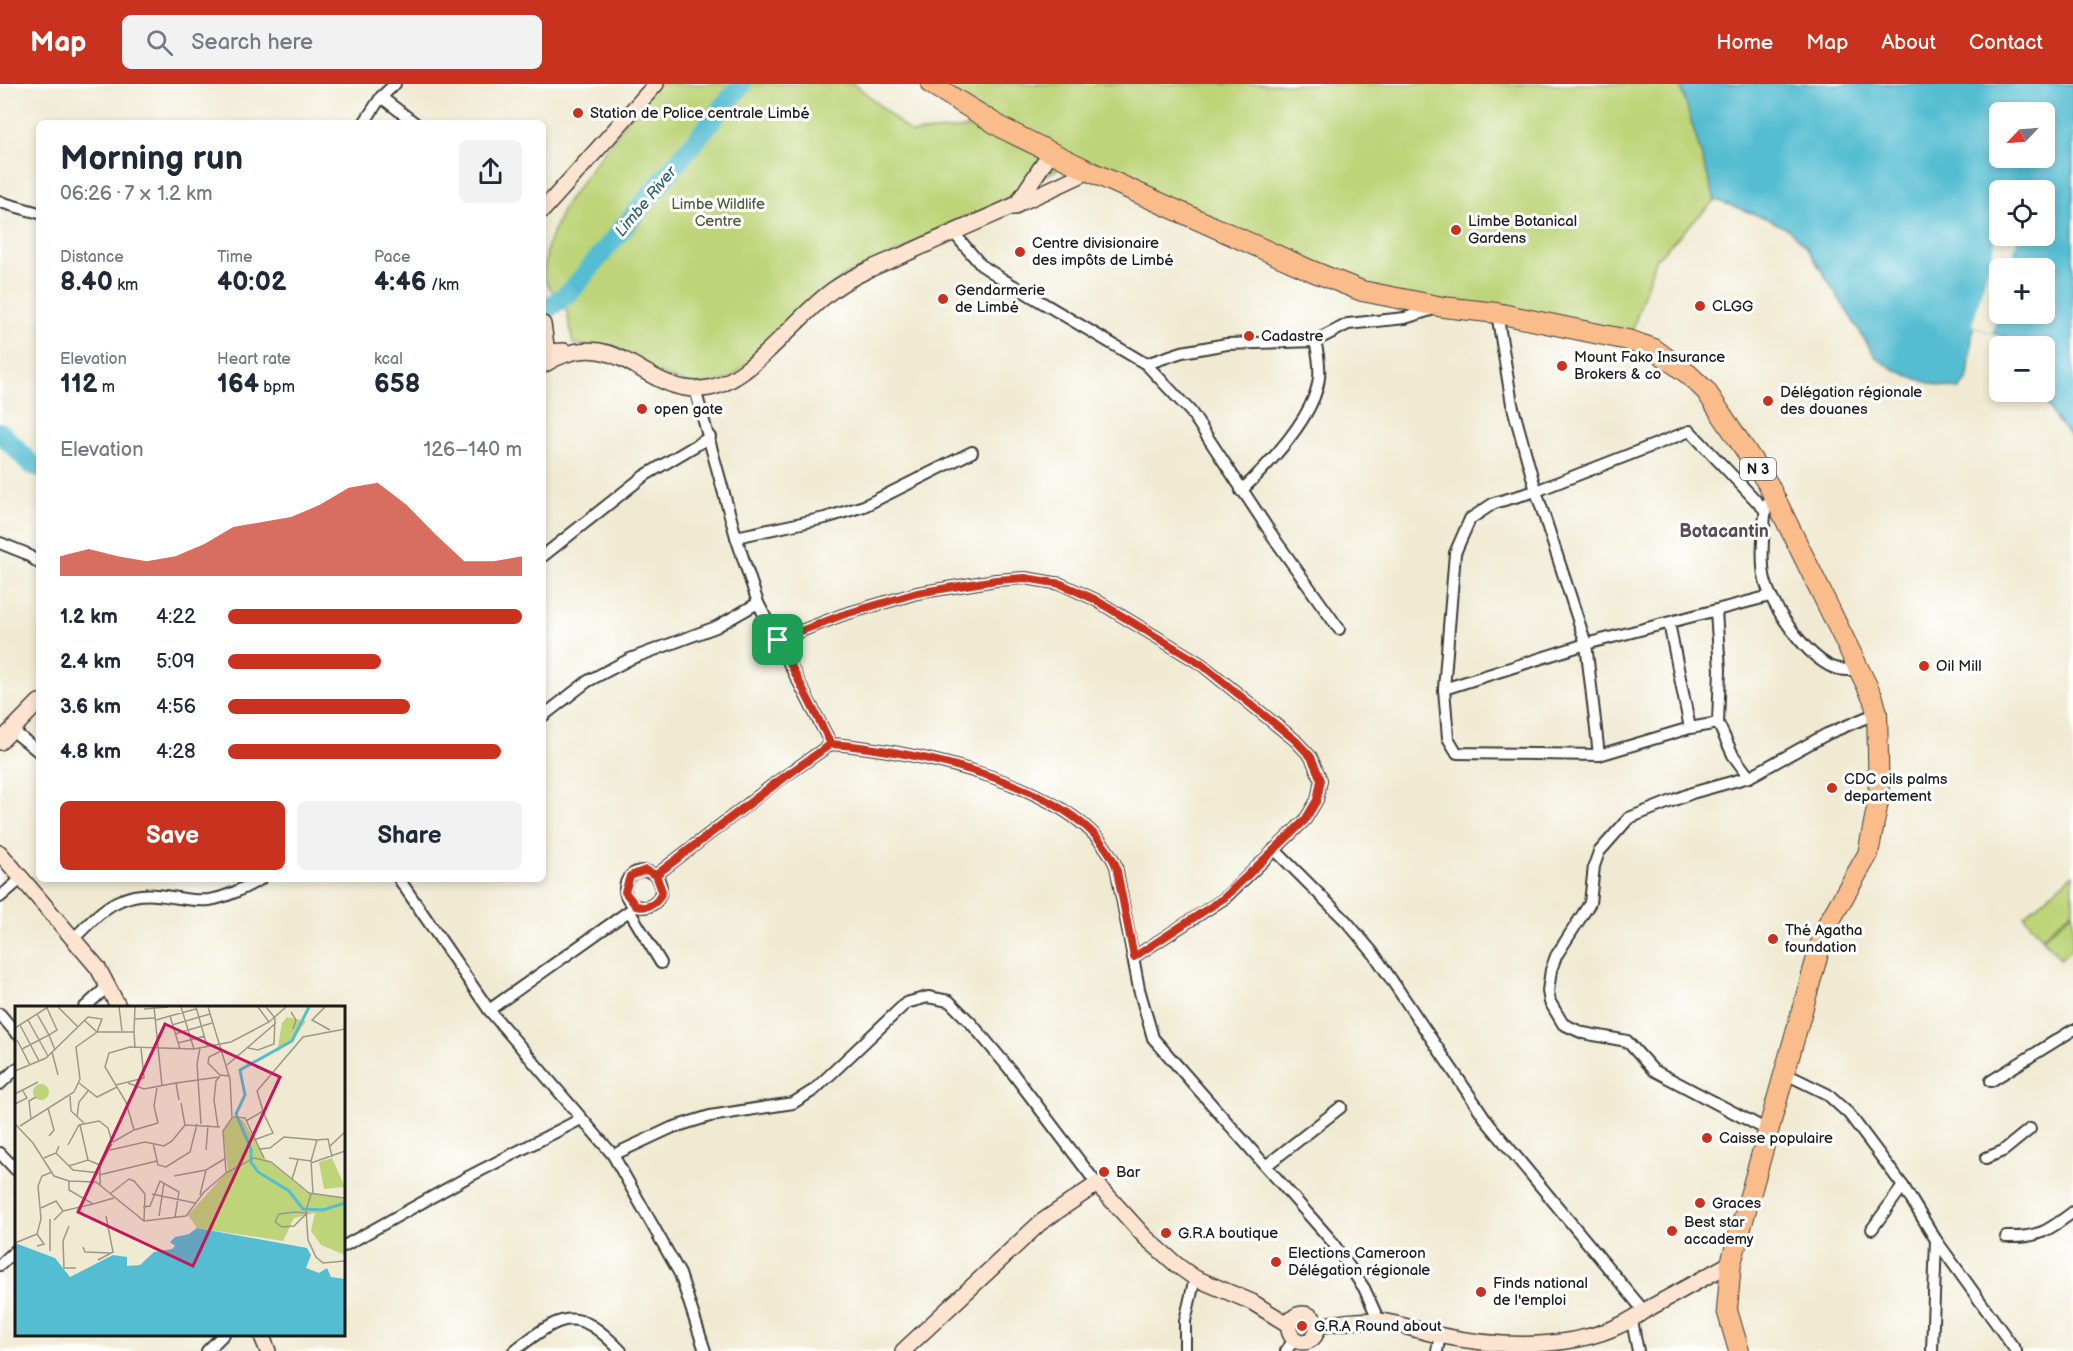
<!DOCTYPE html>
<meta charset="utf-8">
<style>
body{margin:0;font-family:"Balsamiq Sans",sans-serif;background:#f2f2f3;color:#1f2937;height:100vh;display:flex;flex-direction:column;font-size:22px;white-space:nowrap}
*{box-sizing:border-box;margin:0}
p{font-size:20px;color:#747a83}
.icon{flex:none;width:33px;height:33px;fill:none;stroke:currentColor;stroke-width:2;stroke-linecap:round;stroke-linejoin:round}
.map{position:relative;flex:1;overflow:hidden}
.sheet{position:absolute;left:36px;top:36px;width:510px;height:762px;display:flex;flex-direction:column;background:#fff;border-radius:9px;box-shadow:0 3px 9px #0003}
.sheet>*{flex:none}
.needle{width:39px;rotate:245deg}
.controls{position:absolute;left:1989px;top:18px;display:grid;gap:12px}
.controls a{display:grid;place-items:center;width:66px;height:66px;border-radius:9px;background:#fff;box-shadow:0 3px 9px #0003;font-size:30px}
.pin{position:absolute;display:grid;place-items:center;width:51px;height:51px;color:#fff;margin:-26px;border-radius:12px;box-shadow:0 3px 9px #0006}
.round{display:grid;place-items:center;flex:none;width:63px;height:63px;border-radius:9px;background:#f2f2f3}
.summary{display:flex;align-items:center;justify-content:space-between;height:102px;padding:0 24px}
h1{font-size:33px;font-weight:600;line-height:45px}
.stats{display:grid;grid-template-columns:repeat(3,1fr);gap:9px;height:102px;padding:6px 24px}
.stats div{display:grid;align-content:center}
.stats b{font-size:26px;font-weight:600}
.stats small{font-size:16px;font-weight:400}
.stats p{font-size:16px}
.chart{height:168px;padding:12px 24px}
.chart p{display:flex;justify-content:space-between}
.chart svg{width:100%;height:108px;margin-top:6px;fill:#c8321e;opacity:.7}
.primary-button{display:flex;gap:12px;margin-top:auto;padding:12px 24px}
.primary-button a{flex:1;height:69px;border-radius:9px;background:#c8321e;color:#fff;font-size:24px;font-weight:600;line-height:69px;text-align:center}
.primary-button a+a{background:#f2f2f3;color:#1f2937}
ul{padding:0 24px;list-style:none;font-size:20px}
li{display:grid;grid-template-columns:96px 72px 1fr;align-items:center;height:45px}
li i{height:15px;border-radius:8px;background:#c8321e}
header{display:flex;align-items:center;gap:36px;box-sizing:border-box;height:84px;padding:0 30px;background:#c8321e;color:#fff}
header strong{font-size:28px}
nav{display:flex;gap:33px;margin-inline-start:auto;font-size:21px}
.search{width:420px;height:54px;background:#f2f2f3;display:flex;align-items:center;gap:15px;box-sizing:border-box;padding:0 21px;border-radius:9px;color:#747a83;font-size:22px}
.map>svg:first-child{display:block}
</style>
<header>
<strong>Map</strong>
<div class="search"><svg class="icon" aria-label="search" viewBox="0 0 24 24"><circle cx="10" cy="10" r="6"/><path d="M15 15l6 6"/></svg>Search here</div>
<nav><a>Home</a><a>Map</a><a>About</a><a>Contact</a></nav>
</header>
<div class="map">
<svg width="2073" height="1267" viewBox="0 0 2073 1267">
<rect width="100%" height="100%" fill="#fff"/>
<filter id="ink" filterUnits="userSpaceOnUse"><feTurbulence type="fractalNoise" baseFrequency=".0167" numOctaves="2"/><feDisplacementMap in="SourceGraphic" scale="12" xChannelSelector="R" yChannelSelector="G"/><feConvolveMatrix kernelMatrix="1 2 1 2 8 2 1 2 1" color-interpolation-filters="sRGB"/></filter>
<filter id="wash" filterUnits="userSpaceOnUse"><feTurbulence type="fractalNoise" baseFrequency=".008" numOctaves="4" result="noise"/><feDisplacementMap in="SourceGraphic" scale="24" xChannelSelector="R" yChannelSelector="G"/><feGaussianBlur stdDeviation="1.35" result="paint"/><feColorMatrix in="noise" values="0 0 0 0 0 0 0 0 0 0 0 0 0 0 0 0 0 1.4 0 .05"/><feComposite in="paint" operator="in"/></filter>
<g filter="url(#wash)">
<rect width="100%" height="100%" fill="#f0ead2"/>
<g fill="#bdd478" stroke="#6c784a" stroke-width="1.5">
<polygon points="653,0 855,0 911,49 1003,41 933,0 1680,0 1715,116 1655,176 1630,254 1359,204 1070,78 954,144 844,192 730,295 696,303 582,261 573,260 567,227 543,194 548,160 564,122"/>
<polygon points="2073,790 2073,826 2042,853 2024,832"/>
<polygon points="2073,828 2073,864 2060,875 2043,854"/>
</g>
<path fill="#55bdd1" stroke="#386c76" stroke-width="1.5" fill-rule="evenodd" d="M1680,0H2073V356L2054,333L2039,308H2044V262H2015L2007,254L1973,242L1968,295L1960,305C1937,304 1891,288 1875,272L1806,162L1789,146L1768,135L1715,116ZM2000,28H2044V74H2000ZM2000,106H2044V152H2000ZM2000,184H2044V230H2000Z"/>
<polygon fill="#f0ead2" points="1999,144 2000,152 2018,152 2009,184 2000,184 1999,221 1992,249 1972,242"/>
<g fill="none" stroke-linecap="round" stroke-linejoin="round">
<g stroke="#55bdd1" stroke-width="20">
<polyline points="543,228 571,207 742,0"/>
<polyline points="0,348 32,381 39,383"/>
</g>
</g>
</g>
<g filter="url(#ink)">
<g fill="none" stroke-linecap="round" stroke-linejoin="round">
<g stroke="#3c3b37" stroke-width="14">
<g id="street">
<polyline points="381,13 395,0"/>
<polyline points="364,39 381,13 415,39"/>
<polyline points="0,118 39,129"/>
<polyline points="953,148 981,181 1004,196 1146,280 1191,328 1276,457 1339,545"/>
<polyline points="1497,229 1512,320 1536,407 1586,560 1599,671"/>
<polyline points="1146,280 1182,268 1227,260 1315,257 1348,240 1405,234 1434,225"/>
<polyline points="695,305 736,453 758,519 831,660"/>
<path d="M1241,407C1268,381 1315,332 1319,294C1320,282 1318,269 1315,257"/>
<path d="M1766,421C1764,442 1760,476 1765,496C1772,523 1803,567 1828,581C1838,587 1850,586 1860,586"/>
<polyline points="736,453 825,434 864,422 972,368"/>
<polyline points="0,459 25,469 39,479"/>
<polyline points="543,472 644,392 710,353"/>
<polyline points="1716,527 1720,586 1718,639"/>
<polyline points="1669,539 1690,644"/>
<polyline points="778,556 842,531 917,509 996,496 1025,494 1061,500 1094,515 1201,580 1295,656 1311,673 1321,696 1317,716 1305,736 1225,814 1134,873"/>
<polyline points="1444,605 1586,560 1770,512"/>
<polyline points="543,632 588,597 630,575 716,543 758,519"/>
<polyline points="12,646 39,668"/>
<polyline points="1749,693 1733,671 1718,639 1690,644 1599,671 1457,669 1448,654 1444,605 1455,469 1470,435 1494,419 1536,407 1690,347 1765,426"/>
<polyline points="1274,765 1347,838 1374,870 1489,1040 1644,1227"/>
<circle cx="643" cy="805" r="18"/>
<path d="M656,791L774,700L831,660C912,666 1080,700 1116,782L1139,905L1153,954L1330,1155L1364,1204L1379,1237"/>
<polyline points="399,795 489,926"/>
<polyline points="0,813 22,794"/>
<polyline points="636,822 489,926 613,1071 680,1190 705,1267"/>
<polyline points="630,828 661,879"/>
<path d="M74,854C89,840 103,823 121,816C153,802 178,819 209,816C228,813 244,804 261,795"/>
<polyline points="84,924 109,901"/>
<polyline points="0,930 16,949"/>
<polyline points="1784,989 1827,1010 1849,1030 1903,1102 1936,1156 1932,1267"/>
<polyline points="1991,997 2073,946"/>
<polyline points="0,1000 16,985"/>
<polyline points="1769,1047 1653,986 1627,957 1583,949 1563,940 1550,918 1548,907 1551,886 1556,872 1590,819 1594,782 1599,768 1629,734 1692,709 1749,693 1827,650 1877,629"/>
<polyline points="0,1069 16,1086"/>
<polyline points="613,1071 671,1044 710,1032 793,1019 814,1006 906,919 928,913 949,917 971,939 1008,983 1097,1100"/>
<polyline points="1986,1074 2003,1067 2030,1045"/>
<polyline points="1267,1081 1341,1023"/>
<polyline points="1872,1145 1903,1102"/>
<path d="M2006,1153C2038,1154 2048,1147 2073,1128"/>
<polyline points="1936,1156 2016,1267"/>
<polyline points="344,1162 466,1094 581,1035"/>
<polyline points="0,1181 16,1166"/>
<polyline points="1632,1237 1638,1267"/>
<polyline points="207,1267 224,1250"/>
<path d="M514,1267C562,1230 576,1220 621,1267"/>
<polyline points="1185,1267 1185,1237 1195,1194"/>
<polyline points="1286,1267 1294,1256"/>
<polyline points="1437,1267 1440,1252"/>
</g>
</g>
<g stroke="#3c3b37" stroke-width="18">
<g id="secondary">
<polyline points="1015,123 1051,68"/>
<polyline points="543,126 656,0"/>
<polyline points="543,240 547,268 564,267"/>
<path d="M543,281C620,234 643,315 709,304C751,297 797,231 833,206C858,188 887,178 914,166C973,139 1032,115 1089,87"/>
<polyline points="0,658 39,618"/>
<polyline points="0,769 98,884 119,924"/>
<circle cx="1303" cy="1244" r="14"/>
<path d="M1317,1242C1337,1239 1360,1235 1380,1237C1402,1240 1422,1248 1443,1252C1507,1265 1590,1267 1644,1227L1731,1179"/>
<polyline points="261,1250 268,1267"/>
<polyline points="903,1267 1040,1139 1097,1100 1145,1153 1178,1182 1195,1194 1252,1218 1289,1241"/>
</g>
</g>
<g stroke="#3c3b37" stroke-width="22">
<polyline id="highway" points="931,0 1004,45 1089,87 1312,187 1362,207 1443,223 1497,229 1628,256 1654,265 1688,290 1706,307 1768,400 1873,614 1877,629 1879,713 1868,770 1825,845 1731,1179 1727,1226 1739,1267"/>
</g>
<use href="#street" stroke="#fff" stroke-width="10"/>
<use href="#secondary" stroke="#fde4d0" stroke-width="15"/>
<use href="#highway" stroke="#f9bc8a" stroke-width="20"/>
</g>
</g>
<g fill="none" stroke-linecap="round" stroke-linejoin="round" filter="url(#ink)">
<g stroke="#fff" stroke-width="12">
<path id="route" d="M778,556L831,660L774,700L656,791L662,807C658,820 648,825 636,822L625,808L630,792L646,786L656,791C714,747 771,702 831,660C912,666 1081,700 1116,782L1134,873L1224,814L1305,736L1317,716L1321,696L1311,673L1295,656L1201,580L1094,515L1061,500L1025,494L996,496L917,509L842,531L778,556"/>
</g>
<use href="#route" stroke="#c8321e" stroke-width="8"/>
</g>
<g fill="#c8321e" stroke="#fff" stroke-width="2">
<circle cx="578" cy="29" r="6"/>
<circle cx="1456" cy="146" r="6"/>
<circle cx="1020" cy="168" r="6"/>
<circle cx="943" cy="215" r="6"/>
<circle cx="1700" cy="222" r="6"/>
<circle cx="1249" cy="252" r="6"/>
<circle cx="1562" cy="282" r="6"/>
<circle cx="1768" cy="317" r="6"/>
<circle cx="642" cy="325" r="6"/>
<circle cx="1924" cy="582" r="6"/>
<circle cx="1832" cy="704" r="6"/>
<circle cx="1773" cy="855" r="6"/>
<circle cx="1707" cy="1054" r="6"/>
<circle cx="1104" cy="1088" r="6"/>
<circle cx="1700" cy="1119" r="6"/>
<circle cx="1672" cy="1147" r="6"/>
<circle cx="1166" cy="1149" r="6"/>
<circle cx="1276" cy="1178" r="6"/>
<circle cx="1481" cy="1208" r="6"/>
<circle cx="1302" cy="1242" r="6"/>
</g>
<g text-anchor="middle" stroke-width="6" stroke-linejoin="round" paint-order="stroke">
<rect fill="#fff" stroke="#606060" stroke-width="1.5" x="1740" y="374" width="36" height="22" rx="4.5"/>
<g font-size="14" font-weight="bold" fill="#1c1c1c">
<text x="1758" y="390">N 3</text>
</g>
<g font-size="15" fill="#1c1c1c" stroke="#fff" text-anchor="start">
<text x="590" y="34">Station de Police centrale Limbé</text>
<text x="1468" y="142">Limbe Botanical<tspan x="1468" dy="17">Gardens</tspan></text>
<text x="1032" y="164">Centre divisionaire<tspan x="1032" dy="17">des impôts de Limbé</tspan></text>
<text x="955" y="211">Gendarmerie<tspan x="955" dy="17">de Limbé</tspan></text>
<text x="1712" y="227">CLGG</text>
<text x="1261" y="257">Cadastre</text>
<text x="1574" y="278">Mount Fako Insurance<tspan x="1574" dy="17">Brokers &amp; co</tspan></text>
<text x="1780" y="313">Délégation régionale<tspan x="1780" dy="17">des douanes</tspan></text>
<text x="654" y="330">open gate</text>
<text x="1936" y="587">Oil Mill</text>
<text x="1844" y="700">CDC oils palms<tspan x="1844" dy="17">departement</tspan></text>
<text x="1785" y="851">Thé Agatha<tspan x="1785" dy="17">foundation</tspan></text>
<text x="1719" y="1059">Caisse populaire</text>
<text x="1116" y="1093">Bar</text>
<text x="1712" y="1124">Graces</text>
<text x="1684" y="1143">Best star<tspan x="1684" dy="17">accademy</tspan></text>
<text x="1178" y="1154">G.R.A boutique</text>
<text x="1288" y="1174">Elections Cameroon<tspan x="1288" dy="17">Délégation régionale</tspan></text>
<text x="1493" y="1204">Finds national<tspan x="1493" dy="17">de l'emploi</tspan></text>
<text x="1314" y="1247">G.R.A Round about</text>
</g>
<g font-size="15" fill="#545c3c" stroke="#fff">
<text x="718" y="125">Limbe Wildlife<tspan x="718" dy="17">Centre</tspan></text>
</g>
<g font-size="16" font-style="italic" fill="#36646d" stroke="#fff">
<text transform="translate(645 117) rotate(-50)" y="6">Limbe River</text>
</g>
<g font-size="18" font-weight="bold" fill="#5c4b52" stroke="#fff">
<text x="1724" y="453">Botacantin</text>
</g>
</g>
<g transform="translate(15 922)">
<rect width="330" height="330" fill="#f0ead2"/>
<path d="M272,11L291,15L278,34L262,46L267,17ZM18 86a8 8 0 1 1 16 0a8 8 0 1 1-16 0ZM218,112L228,114L250,152L291,186L330,192V249L306,239L296,225L300,207L279,212L268,235L182,222L173,209L213,165L208,125ZM317,152L330,181L309,183L304,156Z" fill="#bdd478"/>
<path d="M182,222L292,242L296,249L291,262L304,267L312,262L316,271L330,273V329H0V237L40,252L55,271L98,249L112,251V260L125,259L139,246L157,243L160,240L155,236L160,231L174,228Z" fill="#55bdd1"/>
<path fill="none" stroke="#55bdd1" stroke-width="3" d="M294,1L277,35L225,64L230,89L221,108L236,143V156L243,166L274,185L288,203L308,204L330,197"/>
<path fill="none" stroke="#9b9889" stroke-width="1.5" d="M43,1L63,21M104,1L107,25M139,1L147,80M166,1L179,43M181,1L192,40M193,1L215,73L217,112L208,125L211,166M243,1L254,16M310,1L297,14L315,24M32,2L42,24L34,29L40,44M129,3L153,1M276,6L281,14L278,23M155,10L181,3M120,13L140,12M13,14L33,50M69,14L82,26H119L120,41M141,14L155,10L165,43M5,19L24,55M157,19L195,8M0,22L33,1M119,26L120,1M160,28L197,17M2,34L15,59M163,37L190,30M185,42L182,58L186,118M233,42L243,44L259,38L260,12L251,1M7,43L34,29L22,8M206,45L194,51L193,57L205,69L215,70M37,46L43,69M212,59L261,17M0,65L31,52L73,11L87,13L82,26L61,41L65,73L59,86L5,120M64,77L82,91L102,81M113,77L129,83L161,77L164,94M161,77L204,71M101,79L129,72L126,42M0,88L23,76M55,90L56,105L69,117M0,98L12,92L8,85M33,102L39,124L34,130M62,111L64,96L73,85M218,111L230,112L249,152M16,113L14,95L21,91M231,115L248,105L242,85L288,31L330,23M0,118L18,137L39,170L54,175L81,176L129,215L171,210L189,186L211,167L239,152L256,156L294,187L330,192M65,119L73,154M170,119L205,121M203,121L199,94L201,75L205,70M119,124L143,117L139,100L142,82M239,134L258,127L248,106M302,134L313,133L317,151M98,136L119,124L111,96L90,61L94,47L115,41L179,43L216,36L254,16L271,1M138,137L143,159L151,161L175,146L182,118M53,139L64,119L84,115L93,122L97,136M314,141L330,126M244,143L255,142L269,131L302,134L296,155L298,187M95,144L130,136L149,140L157,135L170,119L166,97M191,144L193,119M41,147L54,160L73,154L85,159M29,152L41,147L44,140M274,152L296,155M296,157L330,145M54,160L58,164L84,167M84,169L142,155M159,170L191,164L211,152M277,173L283,154M54,175V184L78,198L99,192M85,179V160L97,138M96,187L114,173L119,175L130,188L129,215M137,188L180,197M296,188L291,204L293,234L301,251L308,257L330,255M185,189L191,164M128,201L135,200L145,175L164,186L160,211M26,202L41,195L48,205L39,214M48,205L78,198M281,206L292,207L279,220L267,221L260,216L264,208ZM144,210L149,177M54,220L48,235L49,262H61M0,237L22,228M22,240L29,238L22,228L26,213L23,180L27,170L37,166M68,241L70,246L95,247M35,245V213M83,254L98,246L91,210"/>
<path fill="#c2185b" fill-opacity="0.15" stroke="#c2185b" stroke-width="3" d="M150,18L265,71L178,260L63,206Z"/>
<rect width="330" height="330" fill="none" stroke="#1c1c1c" stroke-width="3"/>
</g>
</svg>
<div class="controls">
<a><svg class="needle" viewBox="-14 -14 28 28"><path d="M0-13l5 13h-10z" fill="#e53935"/><path d="M0 13l5-13h-10z" fill="#747a83"/></svg></a>
<a><svg class="icon" aria-label="locate" viewBox="0 0 24 24"><circle cx="12" cy="12" r="6"/><path d="M12 2v4M12 18v4M2 12h4M18 12h4"/></svg></a>
<a>+</a>
<a>−</a>
</div>
<div class="pin" style="left:778px;top:556px;background:#1e9e55"><svg class="icon" aria-label="arrive" viewBox="0 0 24 24"><path d="M6 21V4h12l-3 4 3 4H6"/></svg></div>
<section class="sheet">
<div class="summary"><div><h1>Morning run</h1><p>06:26 · 7 × 1.2 km</p></div><a class="round"><svg class="icon" aria-label="share" viewBox="0 0 24 24"><path d="M12 15V3M7 8l5-5 5 5M5 13v7h14v-7"/></svg></a></div>
<div class="stats">
<div><p>Distance</p><b>8.40<small> km</small></b></div>
<div><p>Time</p><b>40:02</b></div>
<div><p>Pace</p><b>4:46<small> /km</small></b></div>
</div>
<div class="stats">
<div><p>Elevation</p><b>112<small> m</small></b></div>
<div><p>Heart rate</p><b>164<small> bpm</small></b></div>
<div><p>kcal</p><b>658</b></div>
</div>
<div class="chart"><p><span>Elevation</span>126–140 m</p>
<svg viewBox="0 0 160 44" preserveAspectRatio="none"><path d="M0 44V36L10 33L20 36L30 38L40 36L50 31L60 24L70 22L80 20L90 15L100 8L110 6L120 15L130 27L140 38L150 38L160 36V44z"/></svg>
</div>
<ul>
<li><b>1.2 km</b>4:22<i style="width:100%"></i></li>
<li><b>2.4 km</b>5:09<i style="width:52%"></i></li>
<li><b>3.6 km</b>4:56<i style="width:62%"></i></li>
<li><b>4.8 km</b>4:28<i style="width:93%"></i></li>
</ul>
<div class="primary-button"><a>Save</a><a>Share</a></div>
</section>
</div>
